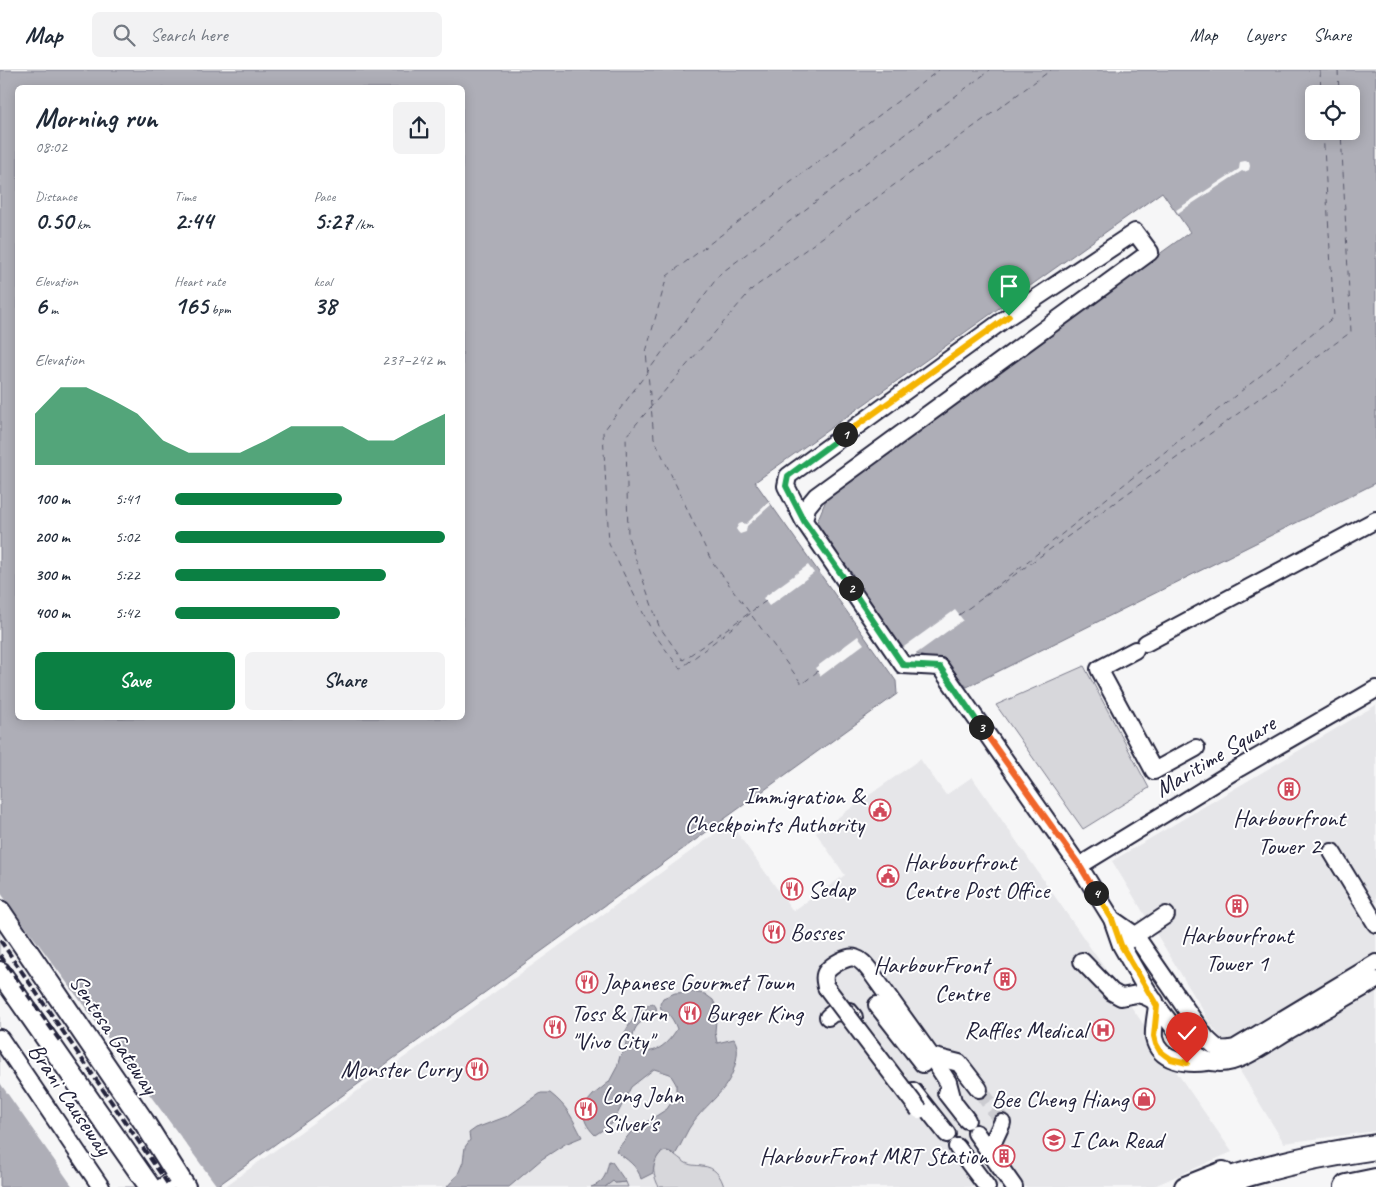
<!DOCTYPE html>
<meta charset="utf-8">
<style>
body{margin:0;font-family:Caveat,sans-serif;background:#f2f2f3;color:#1f2937;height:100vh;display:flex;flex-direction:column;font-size:19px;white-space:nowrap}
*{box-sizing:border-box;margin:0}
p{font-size:16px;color:#747a83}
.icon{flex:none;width:28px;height:28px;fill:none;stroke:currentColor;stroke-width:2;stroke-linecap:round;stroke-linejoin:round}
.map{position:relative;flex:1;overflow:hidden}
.panel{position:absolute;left:15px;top:15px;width:450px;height:635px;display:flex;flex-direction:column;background:#fff;border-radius:8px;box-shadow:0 2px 12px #0003}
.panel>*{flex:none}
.tools{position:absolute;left:1305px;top:15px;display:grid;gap:10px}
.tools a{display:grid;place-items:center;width:55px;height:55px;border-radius:8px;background:#fff;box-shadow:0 2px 12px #0003;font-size:25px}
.pin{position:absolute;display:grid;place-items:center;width:42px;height:42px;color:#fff;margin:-51px -21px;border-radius:50% 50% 50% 0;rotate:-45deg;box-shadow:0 0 5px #0007}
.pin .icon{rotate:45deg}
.km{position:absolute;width:25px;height:25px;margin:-12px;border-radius:50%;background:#222;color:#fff;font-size:14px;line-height:25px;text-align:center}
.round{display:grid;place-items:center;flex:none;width:52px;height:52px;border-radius:8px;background:#f2f2f3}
.summary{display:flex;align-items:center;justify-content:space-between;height:85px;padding:0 20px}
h1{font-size:28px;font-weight:700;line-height:38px}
.metrics{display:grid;grid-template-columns:repeat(3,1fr);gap:8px;height:85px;padding:5px 20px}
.metrics div{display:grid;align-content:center}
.metrics b{font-size:25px;font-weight:700}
.metrics small{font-size:14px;font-weight:400}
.metrics p{font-size:14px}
.chart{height:140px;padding:10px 20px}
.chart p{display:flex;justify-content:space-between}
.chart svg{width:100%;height:90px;margin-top:5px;fill:#0b8043;opacity:.7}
.primary-button{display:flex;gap:10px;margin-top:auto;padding:10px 20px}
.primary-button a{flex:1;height:58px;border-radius:8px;background:#0b8043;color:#fff;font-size:20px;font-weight:700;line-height:58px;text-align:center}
.primary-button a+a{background:#f2f2f3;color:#1f2937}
ul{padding:0 20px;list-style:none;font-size:16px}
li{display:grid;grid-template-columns:80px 60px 1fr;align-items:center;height:38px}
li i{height:12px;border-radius:6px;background:#0b8043}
header{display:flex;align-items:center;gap:30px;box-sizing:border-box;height:70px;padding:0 25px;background:#fff;border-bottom:1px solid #e0e1e3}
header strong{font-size:24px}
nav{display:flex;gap:28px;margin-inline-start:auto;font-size:18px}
.search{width:350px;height:45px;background:#f2f2f3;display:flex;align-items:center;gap:12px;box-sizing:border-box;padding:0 18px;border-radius:8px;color:#747a83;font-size:19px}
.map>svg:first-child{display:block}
</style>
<header>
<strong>Map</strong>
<div class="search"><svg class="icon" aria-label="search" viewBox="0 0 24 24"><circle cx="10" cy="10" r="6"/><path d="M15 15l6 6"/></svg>Search here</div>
<nav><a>Map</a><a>Layers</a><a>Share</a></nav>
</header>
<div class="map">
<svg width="1376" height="1117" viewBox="0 0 1376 1117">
<rect width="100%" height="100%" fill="#f6f6f7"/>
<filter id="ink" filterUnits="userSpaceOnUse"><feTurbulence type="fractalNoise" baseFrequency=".02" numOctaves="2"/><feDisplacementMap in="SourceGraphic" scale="10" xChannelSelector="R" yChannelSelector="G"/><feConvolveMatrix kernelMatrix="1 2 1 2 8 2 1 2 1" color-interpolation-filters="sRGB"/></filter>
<g filter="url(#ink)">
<g fill="#e6e6e9">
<polygon points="1376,635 1376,1061 1284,1073 1112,791"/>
<polygon points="920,689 946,725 972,707 1232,1082 1152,1117 224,1117 730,753 793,841 845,805 816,763"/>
</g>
<g fill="#d7d7db" stroke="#7c7c8b">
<polygon points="1084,596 1149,718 1083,759 996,635"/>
<path d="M665,1081C674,1082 679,1089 686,1093C692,1096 696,1095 702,1096C715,1097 721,1106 724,1117H659C652,1104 650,1088 665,1081Z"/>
<polygon points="613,1110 615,1113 626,1112 628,1117 605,1117"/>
</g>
<g fill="#aeaeb7" stroke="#767685" fill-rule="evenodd">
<path d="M0,0H1376V413L967,617L949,595L905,580L814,459L830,420L1190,162L1162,122L755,412L896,611L897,624L216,1117H0ZM18,18H462V648H18ZM1314,24H1351V61H1314Z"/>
<path d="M693,922L705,924L713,930L717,938L715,962L717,973L734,969C738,976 738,982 736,991C730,1020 711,1029 694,1051C686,1061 682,1074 675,1085C660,1073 654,1091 653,1103L641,1109C638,1096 626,1089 616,1081L631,1062L667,1039L676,1025V1014L670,1004L654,999L631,1017L613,1053L595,1065C586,1056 583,1049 583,1037L593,1025L609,1012L617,997L620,986L624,982L626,972L624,964C631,951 639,939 653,933L656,937L657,943C650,947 642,950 637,956C630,965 633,980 646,981C659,983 671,969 677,959C674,951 669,942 661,939L660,934L663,928L675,923Z"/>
<path d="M541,1023H550C568,1037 572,1048 582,1067L565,1074L542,1089L509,1117H447L458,1104L463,1092L465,1077L470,1070L469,1063L476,1058L508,1046Z"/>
<path d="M609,1091L612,1092L626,1112L615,1113L613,1111L605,1117H591C605,1112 606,1104 609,1091Z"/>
</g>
<g fill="#f6f6f7">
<polygon points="1245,91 1249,92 1250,96 1249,100 1244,102 1242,101 1178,143 1176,140 1239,99 1240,92"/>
<polygon points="769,432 771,435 747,456 746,462 740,464 738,462 736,459 739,454 742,453 746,454"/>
<polygon points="808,495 814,503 769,536 763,528"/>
<polygon points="955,540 963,550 913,586 904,582 901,579"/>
<polygon points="858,566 864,574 821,606 815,598"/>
<polygon points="0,822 217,1116 73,1117 0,1013"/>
</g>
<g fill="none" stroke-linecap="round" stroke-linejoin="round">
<g stroke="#5a5a6d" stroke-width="1" stroke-dasharray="6 5" stroke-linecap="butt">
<polyline points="1320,0 1321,24"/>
<polyline points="1338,0 1339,24"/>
<polyline points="983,527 1334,247 1323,61"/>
<polyline points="766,531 683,590 659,556 628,467 626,366 752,219 1051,0"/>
<polyline points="751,543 680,599 652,561 609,474 603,362 720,204 990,0"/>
<polyline points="959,545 1351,262 1341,61"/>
<polyline points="818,601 802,614 711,490 654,368 646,282 667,206 939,0"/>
</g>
<polyline stroke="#ccccd1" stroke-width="16" stroke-dasharray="16 8" stroke-linecap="butt" points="979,1019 1001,1049 1002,1053"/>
<g stroke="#22223b" stroke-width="20">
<g id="minor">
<path d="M804,451L807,437L816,426L1150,182L1135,162L1009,246L788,406L786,416L804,451L903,595L940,597L1079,796L1112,849L1121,875L1141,910L1157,936L1192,981C1201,989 1209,993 1220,993C1242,993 1270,971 1289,960C1318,944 1347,927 1376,910"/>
<polyline points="1146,573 1376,450"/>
<polyline points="1135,580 1099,599 1154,701 1196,678"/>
<polyline points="1332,782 1376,854"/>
<polyline points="1079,796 1239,698 1376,619"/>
<path d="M1112,849L1135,865L1206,968C1218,980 1219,981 1235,978L1376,893"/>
<polyline points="1127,871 1166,845"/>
<polyline points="1082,891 1112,922 1121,927 1137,924 1145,926 1155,931"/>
<path d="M826,917C825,912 823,906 827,901C832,895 848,885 855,888C862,890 866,896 870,901L931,986L948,1012L953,1031"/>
<polyline points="877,935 923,994"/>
<path d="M1157,936C1156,945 1153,958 1154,968C1159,992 1188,995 1207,992"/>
<polyline points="828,947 833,943 849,941 854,947"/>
<polyline points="0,968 101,1117"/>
<polyline points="931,986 959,993 979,1019"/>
<polyline points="913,1021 947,1064"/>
<polyline points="946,1023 967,1050"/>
<polyline points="976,1063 1014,1117"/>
<polyline points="957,1077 987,1117"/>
<polyline points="989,1081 1002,1053"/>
<polyline points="162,1117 178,1106"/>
</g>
</g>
<g stroke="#22223b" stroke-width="24">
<g id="major">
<polyline points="0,841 144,1052 185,1117"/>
<polyline points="0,902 150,1117"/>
<polyline points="1185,1117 1223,1102"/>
</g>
</g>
<g stroke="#22223b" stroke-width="28">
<g id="highway">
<path d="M1208,1117C1263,1097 1318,1085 1376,1077"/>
<polyline points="1347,1117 1376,1111"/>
</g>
</g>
<use href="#minor" stroke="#fff" stroke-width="16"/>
<use href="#major" stroke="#fff" stroke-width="20"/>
<use href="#highway" stroke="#fff" stroke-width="24"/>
<g stroke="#22223b" stroke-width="4" stroke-dasharray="8 4" stroke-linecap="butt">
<polyline points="0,870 170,1117"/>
<polyline points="0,885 60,971"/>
</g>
<g stroke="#22223b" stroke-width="20" stroke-linecap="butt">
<polyline id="minor-bridge" points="826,917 919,1040"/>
</g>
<use href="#minor-bridge" stroke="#fff" stroke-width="16"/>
</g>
</g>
<g fill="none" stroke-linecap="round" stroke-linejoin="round" filter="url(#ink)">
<g stroke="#fff" stroke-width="10">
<polyline id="split-1" points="845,364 1009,246"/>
</g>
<g stroke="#fff" stroke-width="10">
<polyline id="split-2" points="845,364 788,406 786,416 804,451 851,518"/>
</g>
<g stroke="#fff" stroke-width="10">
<polyline id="split-3" points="851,518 903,595 940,597 981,657"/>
</g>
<g stroke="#fff" stroke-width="10">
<polyline id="split-4" points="981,657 1080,796 1096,823"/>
</g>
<g stroke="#fff" stroke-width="10">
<polyline id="split-5" points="1096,823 1112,849 1121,875 1157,936 1154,966 1156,974 1160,981 1165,985 1171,989 1187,993"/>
</g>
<use href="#split-1" stroke="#f5b400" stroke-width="6"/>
<use href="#split-2" stroke="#22a559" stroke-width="6"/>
<use href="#split-3" stroke="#22a559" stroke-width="6"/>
<use href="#split-4" stroke="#f0652b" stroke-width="6"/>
<use href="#split-5" stroke="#f5b400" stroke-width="6"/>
</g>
<defs>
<g id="building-ring" transform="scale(1.125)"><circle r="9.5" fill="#fff" stroke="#d1495b" stroke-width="1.5"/><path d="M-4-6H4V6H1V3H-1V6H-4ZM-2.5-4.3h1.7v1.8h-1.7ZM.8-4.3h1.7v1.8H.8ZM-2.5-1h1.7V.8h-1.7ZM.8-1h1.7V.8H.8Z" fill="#d1495b"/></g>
<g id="civic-ring" transform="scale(1.125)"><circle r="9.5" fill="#fff" stroke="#d1495b" stroke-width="1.5"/><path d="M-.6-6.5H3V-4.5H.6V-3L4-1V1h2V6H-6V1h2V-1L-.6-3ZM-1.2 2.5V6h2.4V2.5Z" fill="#d1495b"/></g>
<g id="restaurant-ring" transform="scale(1.125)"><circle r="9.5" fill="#fff" stroke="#d1495b" stroke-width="1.5"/><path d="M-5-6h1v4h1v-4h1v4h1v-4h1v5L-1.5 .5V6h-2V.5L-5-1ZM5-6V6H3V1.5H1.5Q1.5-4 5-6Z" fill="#d1495b"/></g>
<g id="hospital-ring" transform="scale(1.125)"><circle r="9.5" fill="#fff" stroke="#d1495b" stroke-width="1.5"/><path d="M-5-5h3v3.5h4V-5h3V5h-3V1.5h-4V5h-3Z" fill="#d1495b"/></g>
<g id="shop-ring" transform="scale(1.125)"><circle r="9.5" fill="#fff" stroke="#d1495b" stroke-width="1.5"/><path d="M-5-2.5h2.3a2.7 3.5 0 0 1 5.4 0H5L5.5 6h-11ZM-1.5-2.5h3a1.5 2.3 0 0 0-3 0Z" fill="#d1495b"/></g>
<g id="school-ring" transform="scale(1.125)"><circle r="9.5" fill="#fff" stroke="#d1495b" stroke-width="1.5"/><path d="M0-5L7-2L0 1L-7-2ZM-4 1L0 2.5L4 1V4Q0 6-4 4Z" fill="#d1495b"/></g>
</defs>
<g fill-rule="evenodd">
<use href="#building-ring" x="1289" y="719"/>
<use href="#civic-ring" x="880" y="740"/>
<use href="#civic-ring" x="888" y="806"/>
<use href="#restaurant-ring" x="792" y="819"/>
<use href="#building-ring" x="1237" y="836"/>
<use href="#restaurant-ring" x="774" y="862"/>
<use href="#building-ring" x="1005" y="909"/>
<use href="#restaurant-ring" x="587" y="912"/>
<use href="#restaurant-ring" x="690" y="943"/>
<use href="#restaurant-ring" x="555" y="957"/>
<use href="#hospital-ring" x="1103" y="960"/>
<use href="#restaurant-ring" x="477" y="999"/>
<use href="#shop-ring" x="1144" y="1029"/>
<use href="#restaurant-ring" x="586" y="1039"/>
<use href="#school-ring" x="1054" y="1070"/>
<use href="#building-ring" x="1004" y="1086"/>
</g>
<g text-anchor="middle" stroke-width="4" stroke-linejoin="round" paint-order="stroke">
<g font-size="24" fill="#22223b" stroke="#fff">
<text transform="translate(1215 686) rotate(-31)" y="8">Maritime Square</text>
<text transform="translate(114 964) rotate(56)" y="8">Sentosa Gateway</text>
<text transform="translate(70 1029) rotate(56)" y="8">Brani Causeway</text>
</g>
<g font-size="24" fill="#22223b" stroke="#fff" text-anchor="start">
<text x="864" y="734" text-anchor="end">Immigration &amp;<tspan x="864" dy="28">Checkpoints Authority</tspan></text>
<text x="1289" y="756" text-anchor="middle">Harbourfront<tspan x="1289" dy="28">Tower 2</tspan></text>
<text x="904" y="800">Harbourfront<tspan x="904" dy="28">Centre Post Office</tspan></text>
<text x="808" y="827">Sedap</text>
<text x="790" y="870">Bosses</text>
<text x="1237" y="873" text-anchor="middle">Harbourfront<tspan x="1237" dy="28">Tower 1</tspan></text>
<text x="989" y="903" text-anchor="end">HarbourFront<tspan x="989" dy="28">Centre</tspan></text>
<text x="603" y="920">Japanese Gourmet Town</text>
<text x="571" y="951">Toss &amp; Turn<tspan x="571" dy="28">"Vivo City"</tspan></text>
<text x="706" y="951">Burger King</text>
<text x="1087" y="968" text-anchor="end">Raffles Medical</text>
<text x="461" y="1007" text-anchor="end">Monster Curry</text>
<text x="602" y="1033">Long John<tspan x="602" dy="28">Silver's</tspan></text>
<text x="1128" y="1037" text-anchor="end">Bee Cheng Hiang</text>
<text x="1070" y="1078">I Can Read</text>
<text x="988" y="1094" text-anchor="end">HarbourFront MRT Station</text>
</g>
</g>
</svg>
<div class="tools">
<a><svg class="icon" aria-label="locate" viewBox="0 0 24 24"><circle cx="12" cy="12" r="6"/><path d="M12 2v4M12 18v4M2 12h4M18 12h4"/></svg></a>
</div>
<div class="pin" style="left:1009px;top:246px;background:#1e9e55"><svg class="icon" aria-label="arrive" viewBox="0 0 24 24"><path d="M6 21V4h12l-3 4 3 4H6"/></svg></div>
<div class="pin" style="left:1187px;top:993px;background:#d93025"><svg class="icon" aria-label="check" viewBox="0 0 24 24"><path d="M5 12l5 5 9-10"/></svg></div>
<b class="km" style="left:845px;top:364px">1</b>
<b class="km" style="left:851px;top:518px">2</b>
<b class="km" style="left:981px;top:657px">3</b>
<b class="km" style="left:1096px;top:823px">4</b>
<section class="panel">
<div class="summary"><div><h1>Morning run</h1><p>08:02</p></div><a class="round"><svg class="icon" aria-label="share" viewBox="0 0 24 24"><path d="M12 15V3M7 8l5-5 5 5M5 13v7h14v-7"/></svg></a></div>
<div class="metrics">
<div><p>Distance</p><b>0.50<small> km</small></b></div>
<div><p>Time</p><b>2:44</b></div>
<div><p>Pace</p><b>5:27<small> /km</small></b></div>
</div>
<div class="metrics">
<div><p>Elevation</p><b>6<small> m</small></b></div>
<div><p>Heart rate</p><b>165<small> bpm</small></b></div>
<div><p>kcal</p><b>38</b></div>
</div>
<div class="chart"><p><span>Elevation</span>237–242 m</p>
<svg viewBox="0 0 160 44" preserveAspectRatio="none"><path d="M0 44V19L10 6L20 6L30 12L40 19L50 32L60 38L70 38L80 38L90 32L100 25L110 25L120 25L130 32L140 32L150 25L160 19V44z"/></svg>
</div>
<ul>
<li><b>100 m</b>5:41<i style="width:62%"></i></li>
<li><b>200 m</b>5:02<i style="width:100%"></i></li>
<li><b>300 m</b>5:22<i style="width:78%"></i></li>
<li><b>400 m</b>5:42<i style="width:61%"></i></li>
</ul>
<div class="primary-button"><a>Save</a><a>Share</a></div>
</section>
</div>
